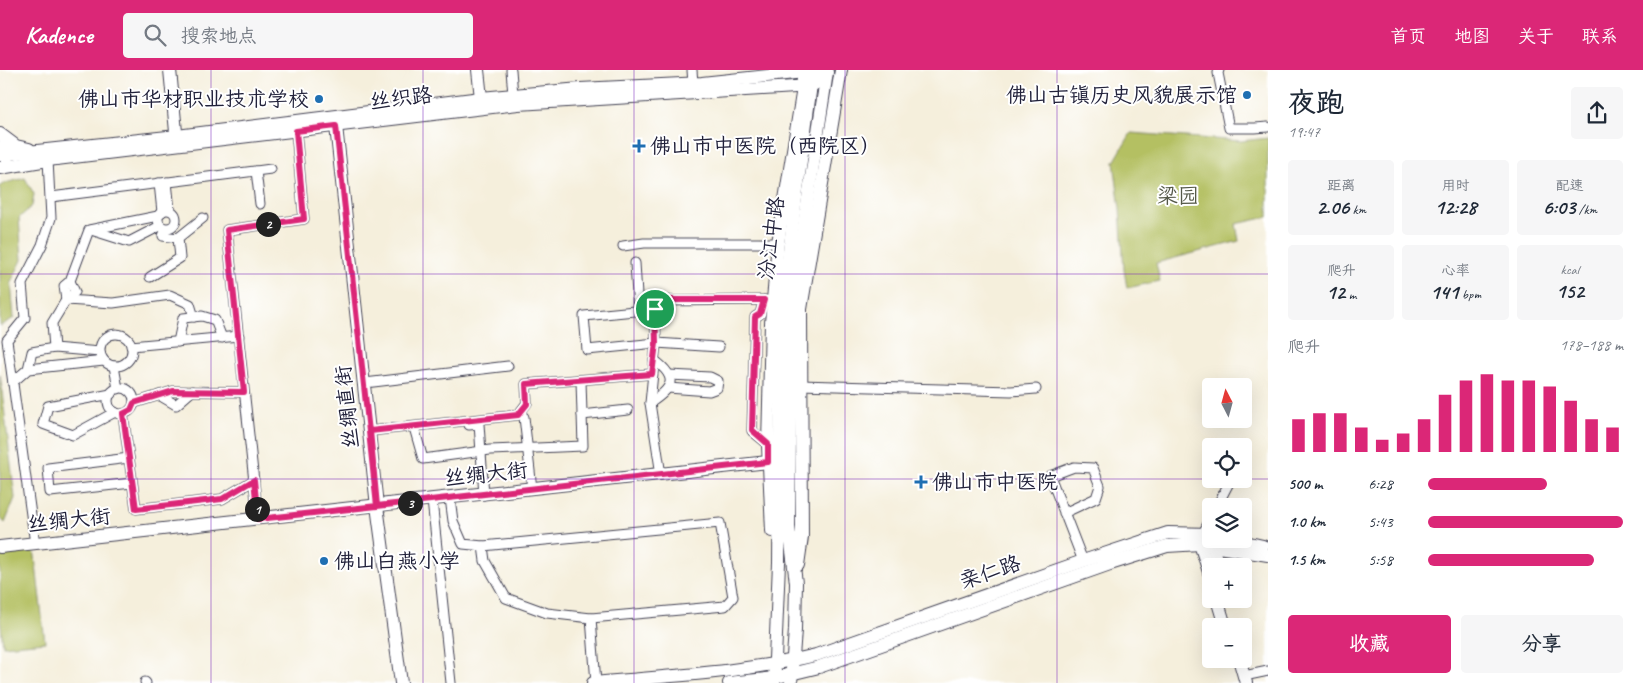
<!DOCTYPE html>
<html lang="zh">
<meta charset="utf-8">
<style>
body{margin:0;font-family:Caveat,"LXGW WenKai TC",sans-serif;background:#f6f6f7;color:#1f2937;height:100vh;display:flex;flex-direction:column;font-size:19px;white-space:nowrap}
*{box-sizing:border-box;margin:0}
p{font-size:16px;color:#747a83}
.icon{flex:none;width:28px;height:28px;fill:none;stroke:currentColor;stroke-width:2;stroke-linecap:round;stroke-linejoin:round}
.map{position:relative;flex:1;overflow:hidden}
.drawer{display:flex;flex-direction:column;background:#fff;width:375px}
.drawer>*{flex:none}
.needle{width:32px;rotate:354deg}
.controls{position:absolute;left:1202px;top:308px;display:grid;gap:10px}
.controls a{display:grid;place-items:center;width:50px;height:50px;border-radius:5px;background:#fff;box-shadow:0 5px 20px #0002;font-size:25px}
.pin{position:absolute;display:grid;place-items:center;width:42px;height:42px;color:#fff;margin:-21px;border:2px solid #fff;border-radius:50%;box-shadow:0 1px 5px #0007}
.km{position:absolute;width:25px;height:25px;margin:-12px;border-radius:50%;background:#222;color:#fff;font-size:14px;line-height:25px;text-align:center}
.round{display:grid;place-items:center;flex:none;width:52px;height:52px;border-radius:5px;background:#f6f6f7}
.summary{display:flex;align-items:center;justify-content:space-between;height:85px;padding:0 20px}
h1{font-size:28px;font-weight:700;line-height:38px}
.figures{display:grid;grid-template-columns:repeat(3,1fr);gap:8px;height:85px;padding:5px 20px}
.figures div{display:grid;align-content:center;border-radius:5px;background:#f6f6f7;text-align:center}
.figures b{font-size:21px;font-weight:700}
.figures small{font-size:14px;font-weight:400}
.figures p{font-size:14px}
.chart{height:140px;padding:10px 20px}
.chart p{display:flex;justify-content:space-between}
.chart svg{width:100%;height:90px;margin-top:5px;stroke:#db2777;stroke-width:6}
.primary-button{display:flex;gap:10px;margin-top:auto;padding:10px 20px}
.primary-button a{flex:1;height:58px;border-radius:5px;background:#db2777;color:#fff;font-size:20px;font-weight:700;line-height:58px;text-align:center}
.primary-button a+a{background:#f6f6f7;color:#1f2937}
ul{padding:0 20px;list-style:none;font-size:16px}
li{display:grid;grid-template-columns:80px 60px 1fr;align-items:center;height:38px}
li i{height:12px;border-radius:6px;background:#db2777}
header{display:flex;align-items:center;gap:30px;box-sizing:border-box;height:70px;padding:0 25px;background:#db2777;color:#fff}
header strong{font-size:24px}
nav{display:flex;gap:28px;margin-inline-start:auto;font-size:18px}
.search{width:350px;height:45px;background:#f6f6f7;display:flex;align-items:center;gap:12px;box-sizing:border-box;padding:0 18px;border-radius:5px;color:#747a83;font-size:19px}
main{display:flex;flex:1;min-height:0}
.map>svg:first-child{display:block}
</style>
<header>
<strong>Kadence</strong>
<div class="search"><svg class="icon" aria-label="search" viewBox="0 0 24 24"><circle cx="10" cy="10" r="6"/><path d="M15 15l6 6"/></svg>搜索地点</div>
<nav><a>首页</a><a>地图</a><a>关于</a><a>联系</a></nav>
</header>
<main>
<div class="map">
<svg width="1268" height="613" viewBox="0 0 1268 613">
<rect width="100%" height="100%" fill="#fff"/>
<filter id="ink" filterUnits="userSpaceOnUse"><feTurbulence type="fractalNoise" baseFrequency=".02" numOctaves="2"/><feDisplacementMap in="SourceGraphic" scale="10" xChannelSelector="R" yChannelSelector="G"/><feConvolveMatrix kernelMatrix="1 2 1 2 8 2 1 2 1" color-interpolation-filters="sRGB"/></filter>
<filter id="wash" filterUnits="userSpaceOnUse"><feTurbulence type="fractalNoise" baseFrequency=".0096" numOctaves="4" result="noise"/><feDisplacementMap in="SourceGraphic" scale="20" xChannelSelector="R" yChannelSelector="G"/><feGaussianBlur stdDeviation="1.12" result="paint"/><feColorMatrix in="noise" values="0 0 0 0 0 0 0 0 0 0 0 0 0 0 0 0 0 1.4 0 .05"/><feComposite in="paint" operator="in"/></filter>
<g filter="url(#wash)">
<rect width="100%" height="100%" fill="#f5efdc"/>
<g fill="#b4c062" stroke="#6b714e">
<polygon points="1131,63 1241,71 1268,68 1268,147 1236,154 1239,171 1156,193 1160,211 1127,218 1124,200 1120,139 1114,92"/>
<polygon points="25,108 34,124 32,136 19,148 22,190 11,212 14,248 0,256 0,116 5,113"/>
<polygon points="0,304 15,428 5,453 0,448"/>
<polygon points="34,478 45,572 3,576 0,546 0,483"/>
</g>
</g>
<g filter="url(#ink)">
<g fill="none" stroke-linecap="round" stroke-linejoin="round">
<g stroke="#424153" stroke-width="11">
<g id="street">
<polyline points="511,0 513,25"/>
<polyline points="692,0 693,14"/>
<polyline points="1219,0 1218,3 1229,58 1255,58 1268,57"/>
<polyline points="256,101 260,134"/>
<polyline points="167,112 170,140"/>
<polyline points="159,113 162,142"/>
<polyline points="51,127 271,99"/>
<circle cx="167" cy="149" r="9"/>
<polyline points="166,159 163,166 178,168 203,148"/>
<polyline points="91,160 129,172 160,156"/>
<polyline points="623,176 644,173 778,173"/>
<polyline points="635,193 638,241"/>
<polyline points="150,207 180,188 178,168"/>
<polyline points="70,211 64,216 66,230 52,253 54,278 100,282"/>
<polyline points="66,230 75,222 70,211 89,160 158,146"/>
<polyline points="66,230 113,233 170,225 190,234 194,247"/>
<polyline points="764,230 760,244 755,247 752,361 768,374"/>
<polyline points="655,239 584,246 587,280 656,273 719,277"/>
<circle cx="116" cy="280" r="16"/>
<polyline points="178,272 183,248 202,246 215,250 222,268"/>
<polyline points="131,276 239,266"/>
<polyline points="114,296 118,319"/>
<polyline points="28,299 32,282 54,278"/>
<polyline points="13,312 28,299 104,291"/>
<polyline points="365,313 508,296"/>
<polyline points="800,315 1011,321 1036,319"/>
<polyline points="668,318 709,321 717,318 718,311 710,307 669,305"/>
<circle cx="121" cy="331" r="13"/>
<polyline points="111,324 48,336 43,354 73,365 115,342"/>
<polyline points="159,325 176,335 192,321"/>
<polyline points="134,333 173,321 244,322"/>
<path d="M650,333C673,318 679,308 654,290"/>
<polyline points="123,344 136,439 222,429 254,410"/>
<polyline points="582,345 628,340"/>
<polyline points="524,347 532,419"/>
<polyline points="469,355 479,354 484,425"/>
<polyline points="370,361 518,345 527,333 526,314 652,304"/>
<polyline points="415,361 423,389 490,380 583,376 581,311"/>
<polyline points="129,388 48,398 50,422 132,413"/>
<polyline points="661,405 650,333 656,273 655,231 773,230"/>
<polyline points="450,428 453,451 463,474 483,476 485,491 506,528 547,543 591,548 596,613"/>
<polyline points="432,430 451,613"/>
<polyline points="1217,436 1231,409"/>
<polyline points="1064,443 1096,428 1100,416 1093,398 1074,397 1050,406 1083,491"/>
<polyline points="258,449 227,160 304,149 296,61"/>
<polyline points="1203,463 1211,448"/>
<polyline points="35,474 7,270 25,248 22,214 42,175 51,148 48,90"/>
<polyline points="483,476 720,453 733,527 725,536 591,548"/>
<polyline points="1244,606 1268,601"/>
<polyline points="145,612 146,613"/>
</g>
</g>
<g stroke="#424153" stroke-width="14">
<g id="secondary">
<polyline points="170,0 177,72"/>
<polyline points="478,0 481,28"/>
<polyline points="336,56 377,436 401,613"/>
<polyline points="0,64 16,76 29,79"/>
<polyline points="0,85 177,66 481,28 580,19 702,13 804,2 814,2 826,7"/>
<polyline points="0,98 48,90 518,34 811,16 826,7"/>
<polyline points="772,461 768,374 771,253 778,173 802,24 803,9"/>
<polyline points="1215,469 1213,475 1217,496"/>
<polyline points="1232,469 1263,476"/>
<polyline points="1200,474 1211,508"/>
<polyline points="0,477 768,392"/>
<polyline points="798,495 802,467 801,239 841,0"/>
<polyline points="1217,529 1225,556"/>
<polyline points="1239,589 1246,613"/>
<path d="M593,613C667,606 743,603 816,585L1083,491L1168,463L1211,464"/>
<polyline points="729,613 774,608 819,597 1110,494 1167,476 1200,474 1268,485"/>
<polyline points="774,613 779,493 781,242 812,7"/>
<polyline points="791,613 795,560 796,513 789,457 791,241 827,2"/>
</g>
</g>
<g stroke="#424153" stroke-width="18">
<polyline id="highway" points="0,79 6,85"/>
</g>
<use href="#street" stroke="#fff" stroke-width="9"/>
<use href="#secondary" stroke="#fff" stroke-width="12"/>
<use href="#highway" stroke="#fff" stroke-width="16"/>
</g>
</g>
<g fill="none" stroke-linecap="round" stroke-linejoin="round" filter="url(#ink)">
<g stroke="#fff" stroke-width="10">
<polyline id="route" points="655,239 656,273 652,304 526,314 527,334 518,345 370,361 377,436 258,449 254,410 222,429 136,439 123,344 131,340 134,333 173,321 244,322 227,160 304,149 296,61 336,56 377,436 768,392 768,374 752,360 755,247 760,244 764,230 655,230 655,239"/>
</g>
<use href="#route" stroke="#db2777" stroke-width="6"/>
</g>
<path fill="none" stroke="#7b2cbf" stroke-width="1" stroke-opacity="0.55" d="M211,0V613M423,0V613M634,0V613M845,0V613M1057,0V613M0,204H1268M0,409H1211M1244,409H1268"/>
<g fill="#1f6fb2" stroke="#fff" stroke-width="2">
<circle cx="1247" cy="25" r="5"/>
<circle cx="319" cy="29" r="5"/>
<path d="M636.5 68.5h5v5h5v5h-5v5h-5v-5h-5v-5h5z"/>
<path d="M918.5 404.5h5v5h5v5h-5v5h-5v-5h-5v-5h5z"/>
<circle cx="324" cy="491" r="5"/>
</g>
<g text-anchor="middle" stroke-width="4" stroke-linejoin="round" paint-order="stroke">
<g font-size="21" fill="#22223b" stroke="#fff" text-anchor="start">
<text x="1237" y="32" text-anchor="end">佛山古镇历史风貌展示馆</text>
<text x="309" y="36" text-anchor="end">佛山市华材职业技术学校</text>
<text x="650" y="83">佛山市中医院（西院区）</text>
<text x="932" y="419">佛山市中医院</text>
<text x="334" y="498">佛山白燕小学</text>
</g>
<g font-size="21" fill="#22223b" stroke="#fff">
<text transform="translate(401 28) rotate(-7)" y="7">丝织路</text>
<text transform="translate(771 168) rotate(-82)" y="7">汾江中路</text>
<text transform="translate(347 337) rotate(-96)" y="7">丝绸直街</text>
<text transform="translate(486 404) rotate(-6)" y="7">丝绸大街</text>
<text transform="translate(69 450) rotate(-6)" y="7">丝绸大街</text>
<text transform="translate(990 502) rotate(-19)" y="7">亲仁路</text>
</g>
<g font-size="21" fill="#555949" stroke="#fff">
<text x="1178" y="133">梁园</text>
</g>
</g>
</svg>
<div class="controls">
<a><svg class="needle" viewBox="-14 -14 28 28"><path d="M0-13l5 13h-10z" fill="#e53935"/><path d="M0 13l5-13h-10z" fill="#747a83"/></svg></a>
<a><svg class="icon" aria-label="locate" viewBox="0 0 24 24"><circle cx="12" cy="12" r="6"/><path d="M12 2v4M12 18v4M2 12h4M18 12h4"/></svg></a>
<a><svg class="icon" aria-label="layers" viewBox="0 0 24 24"><path d="M12 4l9 5-9 5-9-5zM3 14l9 5 9-5"/></svg></a>
<a>+</a>
<a>−</a>
</div>
<div class="pin" style="left:655px;top:239px;background:#1e9e55"><svg class="icon" aria-label="arrive" viewBox="0 0 24 24"><path d="M6 21V4h12l-3 4 3 4H6"/></svg></div>
<b class="km" style="left:257px;top:439px">1</b>
<b class="km" style="left:268px;top:154px">2</b>
<b class="km" style="left:410px;top:433px">3</b>
</div>
<section class="drawer">
<div class="summary"><div><h1>夜跑</h1><p>19:47</p></div><a class="round"><svg class="icon" aria-label="share" viewBox="0 0 24 24"><path d="M12 15V3M7 8l5-5 5 5M5 13v7h14v-7"/></svg></a></div>
<div class="figures">
<div><p>距离</p><b>2.06<small> km</small></b></div>
<div><p>用时</p><b>12:28</b></div>
<div><p>配速</p><b>6:03<small> /km</small></b></div>
</div>
<div class="figures">
<div><p>爬升</p><b>12<small> m</small></b></div>
<div><p>心率</p><b>141<small> bpm</small></b></div>
<div><p>kcal</p><b>152</b></div>
</div>
<div class="chart"><p><span>爬升</span>178–188 m</p>
<svg viewBox="0 0 160 44" preserveAspectRatio="none"><path d="M5 44V28M15 44V25M25 44V25M35 44V32M45 44V38M55 44V35M65 44V28M75 44V16M85 44V9M95 44V6M105 44V9M115 44V9M125 44V12M135 44V19M145 44V28M155 44V32"/></svg>
</div>
<ul>
<li><b>500 m</b>6:28<i style="width:61%"></i></li>
<li><b>1.0 km</b>5:43<i style="width:100%"></i></li>
<li><b>1.5 km</b>5:58<i style="width:85%"></i></li>
</ul>
<div class="primary-button"><a>收藏</a><a>分享</a></div>
</section>
</main>
